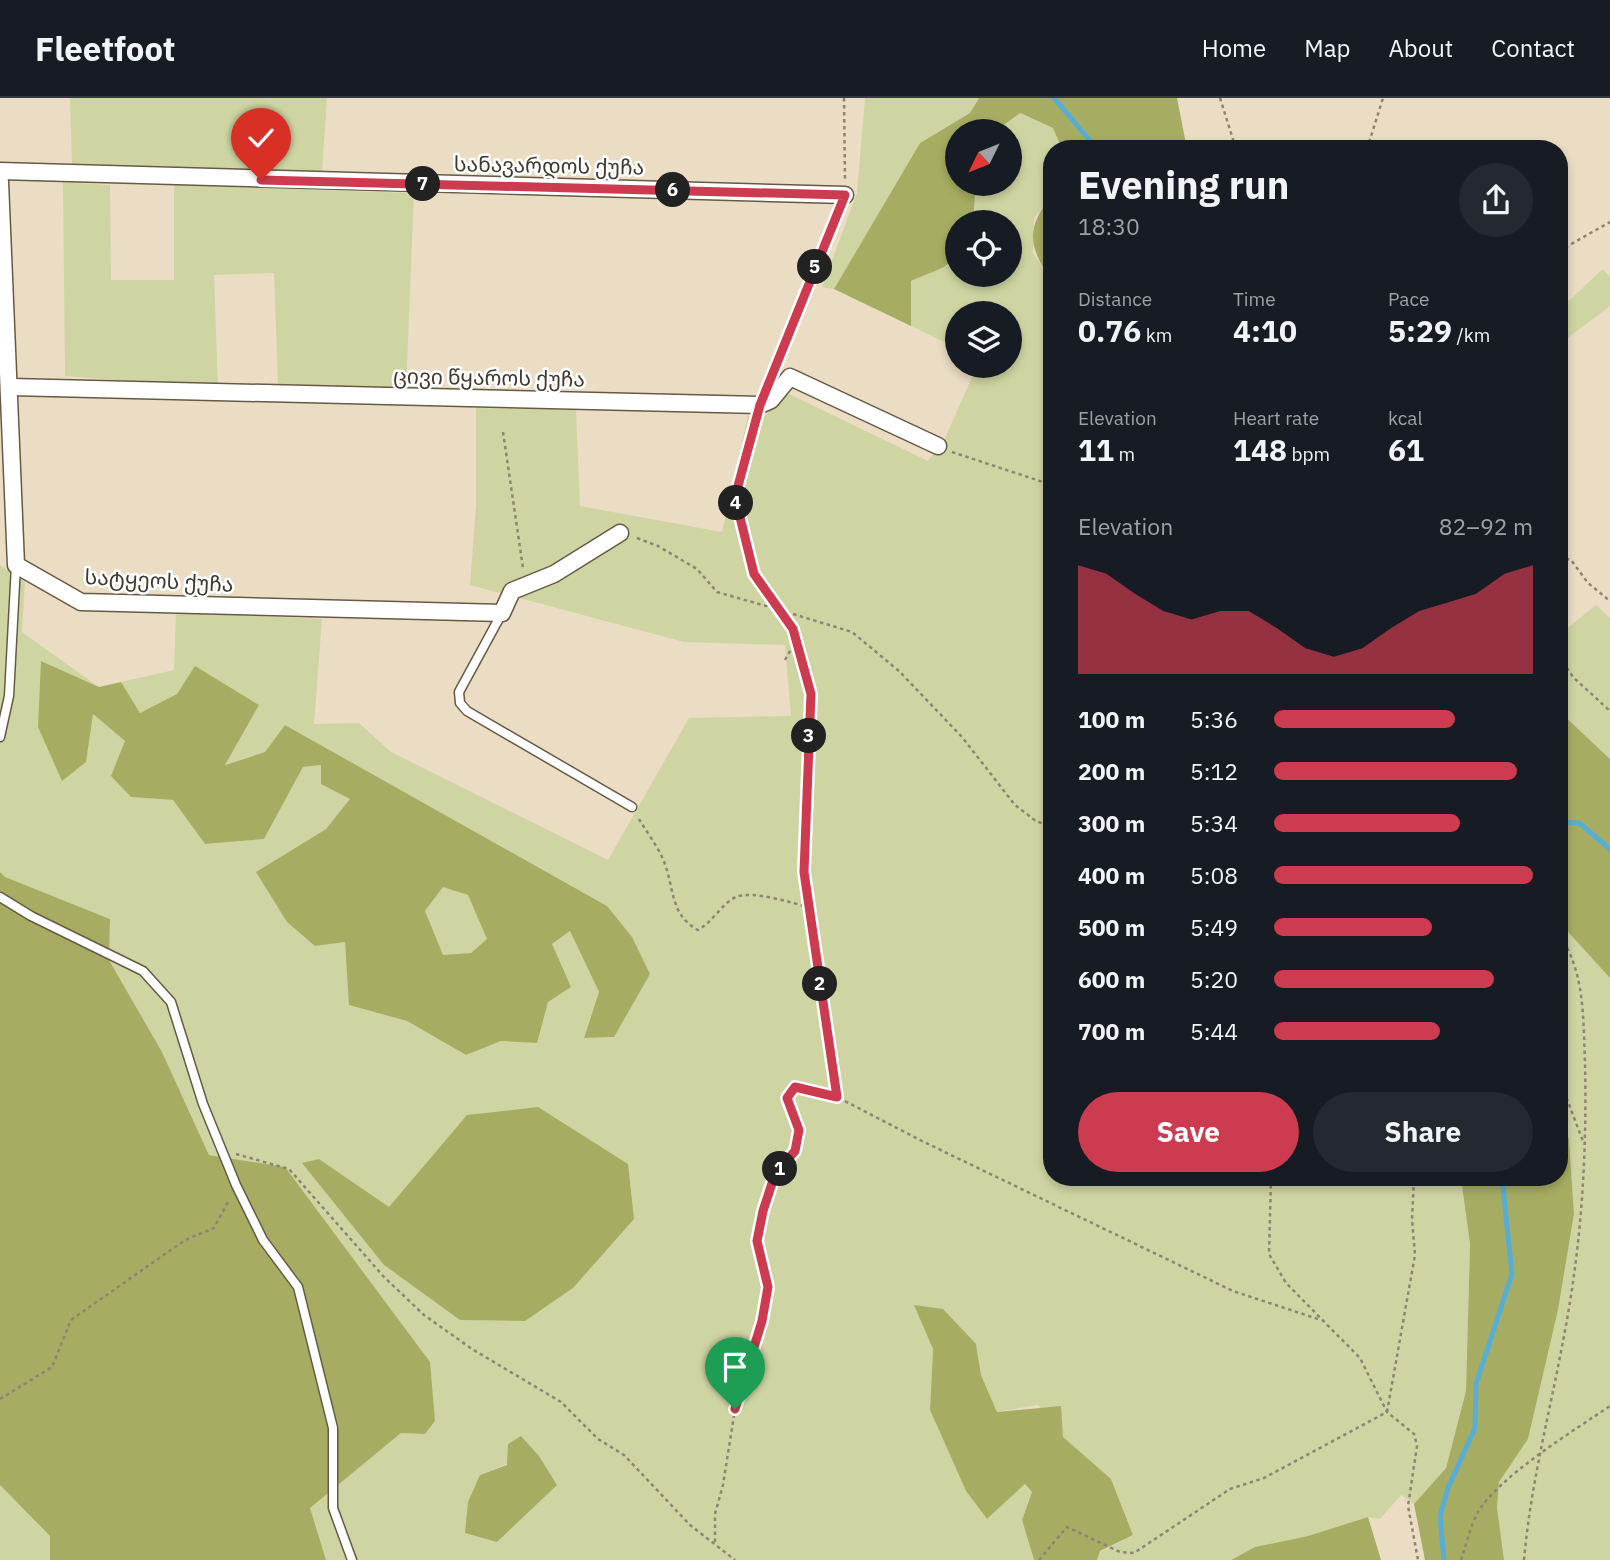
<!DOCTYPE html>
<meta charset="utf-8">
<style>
body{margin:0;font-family:"IBM Plex Sans","Noto Sans Georgian",sans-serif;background:#242831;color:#f1f3f6;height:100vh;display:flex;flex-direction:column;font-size:26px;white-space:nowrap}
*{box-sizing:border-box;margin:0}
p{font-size:23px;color:#9ea1a6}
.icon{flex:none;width:38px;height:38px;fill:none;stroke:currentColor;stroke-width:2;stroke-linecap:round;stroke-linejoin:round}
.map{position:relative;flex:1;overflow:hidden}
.side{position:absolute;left:1043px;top:42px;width:525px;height:1046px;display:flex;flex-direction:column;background:#171b24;border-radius:28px;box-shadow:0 4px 10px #0003}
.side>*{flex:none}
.needle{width:46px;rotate:227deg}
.fabs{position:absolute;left:945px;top:21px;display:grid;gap:14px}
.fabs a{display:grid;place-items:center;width:77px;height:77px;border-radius:50%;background:#171b24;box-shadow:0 4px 10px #0003;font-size:35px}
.pin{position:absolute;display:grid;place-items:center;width:60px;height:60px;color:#fff;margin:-72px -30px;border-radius:50% 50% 50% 0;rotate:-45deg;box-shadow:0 0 7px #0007}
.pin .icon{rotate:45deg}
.km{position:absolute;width:35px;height:35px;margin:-18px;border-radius:50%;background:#222;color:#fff;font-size:19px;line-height:35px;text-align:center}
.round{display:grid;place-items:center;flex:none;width:74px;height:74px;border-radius:37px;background:#242831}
.headline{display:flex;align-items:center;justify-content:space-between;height:119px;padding:0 35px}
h1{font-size:38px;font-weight:700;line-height:52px}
.metrics{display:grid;grid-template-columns:repeat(3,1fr);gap:10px;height:119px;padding:7px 35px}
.metrics div{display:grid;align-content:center}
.metrics b{font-size:30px;font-weight:700}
.metrics small{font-size:19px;font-weight:400}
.metrics p{font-size:19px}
.chart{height:196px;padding:14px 35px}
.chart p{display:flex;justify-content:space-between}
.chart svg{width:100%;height:126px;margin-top:7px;fill:#cc3b50;opacity:.7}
.primary-button{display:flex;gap:14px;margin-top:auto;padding:14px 35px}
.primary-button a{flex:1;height:80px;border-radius:42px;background:#cc3b50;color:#fff;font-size:28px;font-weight:700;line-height:80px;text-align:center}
.primary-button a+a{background:#242831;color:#f1f3f6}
ul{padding:0 35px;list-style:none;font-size:23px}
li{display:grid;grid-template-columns:112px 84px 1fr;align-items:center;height:52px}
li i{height:18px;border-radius:9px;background:#cc3b50}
header{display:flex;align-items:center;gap:42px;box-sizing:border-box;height:98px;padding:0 35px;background:#171b24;border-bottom:2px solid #363941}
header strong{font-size:33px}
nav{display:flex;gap:38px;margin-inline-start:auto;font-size:24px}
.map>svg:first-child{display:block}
</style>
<header>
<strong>Fleetfoot</strong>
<nav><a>Home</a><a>Map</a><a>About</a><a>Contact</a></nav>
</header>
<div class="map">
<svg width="1610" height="1462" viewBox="0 0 1610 1462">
<rect width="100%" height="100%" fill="#eaddc4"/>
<g fill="#cfd5a2" fill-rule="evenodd">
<polygon points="70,0 327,0 322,75 72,67"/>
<polygon points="865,0 979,0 970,15 920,45 834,191 822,189 857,95"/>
<path d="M1019,15L1053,30L1062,51H1052V96L1034,120L1033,155L1052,184V1080H1461L1470,1146L1466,1293L1446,1370L1414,1406L1401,1397L1380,1421L1368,1419L1308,1438L1255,1449L1231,1462H1097L1100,1454L1133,1437L1111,1381L1063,1340L1038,1307L997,1314L981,1277L976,1246L915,1207L933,1251L930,1312L966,1393L987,1421L1025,1386L1032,1394L1022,1422L1034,1462H326L309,1410L401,1335L425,1336L435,1323L285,1069L209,1057L162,954L109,862L110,821L4,779L0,774V467L25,484L22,534L99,589L41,563L86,664L92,615L125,643L131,699L173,702L205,746L264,741L303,669L321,667L351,701L326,731L256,774L345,844L350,907L407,923L466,957L501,943L536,945L552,846L570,833L599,894L584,940L614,939L607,808L285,627L265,654L224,667L196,568L177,596L140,615L121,584L174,572L176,514L322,521L314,626L359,625L391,654L608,762L689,620L791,618L785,547L684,544L470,487L476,407V310L576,312L580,408L722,434L748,317L753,322L766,317L789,296L928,363L945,340L977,268H1010V215H957V250L911,228V183L949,167L957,155V177H1010V124H973L976,86H1010V33H995ZM319,1061L388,1109L525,1223L461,1222L384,1167ZM507,1366L556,1387L497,1444L480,1377Z"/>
<polygon points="63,84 110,87 111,182 174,182 174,87 414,95 406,292 278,288 274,175 214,177 218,290 65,278"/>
<polygon points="1603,171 1610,179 1610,208 1569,239 1559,251 1559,212"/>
<polygon points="1596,507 1610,520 1610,661 1559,613 1559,537"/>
<polygon points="443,788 468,797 488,842 471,855 443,858 425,813"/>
<polygon points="1559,824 1610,880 1610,1462 1504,1462 1497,1409 1499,1384 1528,1341 1558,1212 1574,1116 1569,1041 1559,1019"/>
<polygon points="0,1387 50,1438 50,1462 0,1462"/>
</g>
<g fill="#a6ad62" fill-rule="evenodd">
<path d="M979,0H1177L1187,51H1062L1053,30L1020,15L995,33H957V86H976L973,124H957C957,172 952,165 911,183V228L834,191L920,45L970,15Z"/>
<path d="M1052,96V184C1028,146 1025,133 1052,96Z"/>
<path d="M41,563L99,589L121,584L140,615L177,596L195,568L259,607L225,667L265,654L285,627L607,808L632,839L650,876L614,939L584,940L599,894L570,833L552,846L571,889L548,904L537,945L501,943L466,957L407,923L349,907L345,844L315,848L287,824L256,774L326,731L350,701L321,686V667L303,669L264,741L205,746L173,702L131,699L111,678L125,643L93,616L86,664L62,683L38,629ZM443,789L468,797L487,841L471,855L443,857L425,813Z"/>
<polygon points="1559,613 1610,661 1610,880 1559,824"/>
<polygon points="0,774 5,779 110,821 109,862 162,954 209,1057 285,1069 430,1264 435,1323 425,1336 401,1335 310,1410 326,1462 50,1462 50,1438 0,1387"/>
<polygon points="538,1009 628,1066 634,1121 573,1190 525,1223 460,1222 384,1167 302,1065 319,1061 389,1109 467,1017"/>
<polygon points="1559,1019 1569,1041 1574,1116 1558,1212 1528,1341 1499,1384 1497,1409 1504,1462 1425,1462 1414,1406 1446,1370 1466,1293 1470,1146 1461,1080 1559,1080"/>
<polygon points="914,1207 943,1211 976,1246 981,1277 997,1314 1061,1308 1063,1339 1111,1381 1133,1437 1100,1453 1097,1462 1034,1462 1022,1422 1032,1394 1025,1386 987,1421 966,1393 930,1312 933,1251"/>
<polygon points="521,1338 539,1358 557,1387 497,1444 465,1435 468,1404 480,1377 507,1367 508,1346"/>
<polygon points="1368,1419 1381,1462 1231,1462 1255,1449 1308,1438"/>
</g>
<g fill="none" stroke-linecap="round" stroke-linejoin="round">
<g stroke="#57add3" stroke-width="5">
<polyline points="1054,0 1097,51"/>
<polyline points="1559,724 1579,725 1610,751"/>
<polyline points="1444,1462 1440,1418 1448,1390 1475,1330 1476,1286 1512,1176 1502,1080"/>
</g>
<g stroke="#665a45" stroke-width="11">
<g id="service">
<polyline points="502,515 459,594 460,605 467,613 632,709"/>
<polyline points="0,639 9,598 16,467"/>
<polyline points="0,799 31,818 143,873 171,904 203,1006 236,1087 263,1142 298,1189 333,1330 333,1410 352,1462"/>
</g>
</g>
<g stroke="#665a45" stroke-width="19">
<g id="minor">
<polyline points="0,73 845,97"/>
<polyline points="0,84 16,467 81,504 502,515 512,493 554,476 620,435"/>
<polyline points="11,289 760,307 771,302 790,279 938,348"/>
</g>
</g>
<g stroke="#8d8473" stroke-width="2.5" stroke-dasharray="3.5 3.5" stroke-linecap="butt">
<polyline points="844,0 845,81"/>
<polyline points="1220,0 1236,51"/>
<polyline points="1367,51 1383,0"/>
<polyline points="1559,153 1610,124"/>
<polyline points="772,273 838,114"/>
<polyline points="755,322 735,399 754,476 780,512 852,534 899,573 962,639 1015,707 1036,723 1052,729"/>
<polyline points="503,334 523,470"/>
<polyline points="952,354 1052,387"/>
<polyline points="637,440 658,448 697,471 717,494 780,512 793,531 795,544 785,562"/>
<polyline points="1559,459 1571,462 1588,485 1610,503"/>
<polyline points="795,544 811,596 804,774 837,999 924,1044 1233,1193 1318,1221"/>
<polyline points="1559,558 1573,579 1610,613"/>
<path d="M639,721C646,733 656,746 662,759C675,786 668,816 698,832C714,823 722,805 736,799C753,792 791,805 809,809"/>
<polyline points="1559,980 1584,1046"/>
<polyline points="236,1056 289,1071 384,1179 424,1217 472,1251 561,1304 598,1341 624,1357 690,1427 735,1462"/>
<polyline points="1271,1080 1269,1156 1286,1185 1360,1260 1387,1314 1414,1336 1417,1348 1408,1408 1418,1462"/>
<polyline points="0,1301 52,1269 71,1222 185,1142 214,1130 229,1102"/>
<polyline points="1387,1314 1415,1157 1412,1121 1414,1080"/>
<polyline points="715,1444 715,1416 723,1387 735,1311 762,1223 768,1189 757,1143 763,1113 775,1076 795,1053 799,1032 787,1000 795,989 837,999"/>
<polyline points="1039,1462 1067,1429 1120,1454 1134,1455 1230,1391 1264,1380 1387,1314"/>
<path d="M1461,1462C1466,1447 1470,1430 1477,1416C1495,1381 1576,1331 1610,1308"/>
<path d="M1524,1462C1531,1382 1552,1306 1566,1227C1582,1140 1587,1052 1585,964C1583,919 1585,874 1559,836"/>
</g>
<use href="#service" stroke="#fff" stroke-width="8"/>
<use href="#minor" stroke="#fff" stroke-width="16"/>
</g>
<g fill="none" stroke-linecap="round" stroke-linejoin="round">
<g stroke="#fff" stroke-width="14">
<polyline id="route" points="261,82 845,97 760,307 735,399 754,476 793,531 811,596 804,774 837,999 795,989 787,1000 799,1032 795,1053 775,1076 763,1113 757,1143 768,1189 762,1223 735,1311"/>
</g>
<use href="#route" stroke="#cc3b50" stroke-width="9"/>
</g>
<g text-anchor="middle" stroke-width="5" stroke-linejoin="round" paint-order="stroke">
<g font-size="21" fill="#3f392f" stroke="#fff">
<text transform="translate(549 68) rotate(1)" y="7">სანავარდოს ქუჩა</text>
<text transform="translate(489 280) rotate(1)" y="7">ცივი წყაროს ქუჩა</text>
<text transform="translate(159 483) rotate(3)" y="7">სატყეოს ქუჩა</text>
</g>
</g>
</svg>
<div class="fabs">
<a><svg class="needle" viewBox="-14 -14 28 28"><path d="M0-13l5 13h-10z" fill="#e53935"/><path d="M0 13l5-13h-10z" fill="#9ea1a6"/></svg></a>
<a><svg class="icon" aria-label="locate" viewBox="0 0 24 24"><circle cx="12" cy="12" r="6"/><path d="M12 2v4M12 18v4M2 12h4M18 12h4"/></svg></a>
<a><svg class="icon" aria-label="layers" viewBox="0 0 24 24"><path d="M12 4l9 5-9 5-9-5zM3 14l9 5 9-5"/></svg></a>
</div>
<div class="pin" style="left:735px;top:1311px;background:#1e9e55"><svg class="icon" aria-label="arrive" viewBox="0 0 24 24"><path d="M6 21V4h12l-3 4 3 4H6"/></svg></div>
<div class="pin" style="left:261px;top:82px;background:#d93025"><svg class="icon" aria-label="check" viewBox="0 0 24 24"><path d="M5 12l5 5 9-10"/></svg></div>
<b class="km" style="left:780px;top:1071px">1</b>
<b class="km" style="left:820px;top:886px">2</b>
<b class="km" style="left:809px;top:638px">3</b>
<b class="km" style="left:736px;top:405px">4</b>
<b class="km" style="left:815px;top:169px">5</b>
<b class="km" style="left:673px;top:92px">6</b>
<b class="km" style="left:423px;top:86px">7</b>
<section class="side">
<div class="headline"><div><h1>Evening run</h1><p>18:30</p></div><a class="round"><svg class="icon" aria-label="share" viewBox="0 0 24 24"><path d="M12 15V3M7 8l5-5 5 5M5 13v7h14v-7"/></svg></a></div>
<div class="metrics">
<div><p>Distance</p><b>0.76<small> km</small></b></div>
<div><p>Time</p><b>4:10</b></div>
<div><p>Pace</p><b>5:29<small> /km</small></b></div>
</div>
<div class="metrics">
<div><p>Elevation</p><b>11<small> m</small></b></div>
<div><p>Heart rate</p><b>148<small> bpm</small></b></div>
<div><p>kcal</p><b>61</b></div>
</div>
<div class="chart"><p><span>Elevation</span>82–92 m</p>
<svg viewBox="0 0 160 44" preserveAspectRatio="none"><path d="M0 44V6L10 9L20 16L30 22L40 25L50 22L60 22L70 28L80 35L90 38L100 35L110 28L120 22L130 19L140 16L150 9L160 6V44z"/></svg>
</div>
<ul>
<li><b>100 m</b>5:36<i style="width:70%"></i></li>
<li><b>200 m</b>5:12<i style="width:94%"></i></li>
<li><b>300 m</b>5:34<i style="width:72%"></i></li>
<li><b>400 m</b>5:08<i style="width:100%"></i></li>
<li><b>500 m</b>5:49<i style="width:61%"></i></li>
<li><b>600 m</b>5:20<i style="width:85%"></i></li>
<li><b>700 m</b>5:44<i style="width:64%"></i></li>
</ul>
<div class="primary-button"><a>Save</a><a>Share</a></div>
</section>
</div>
